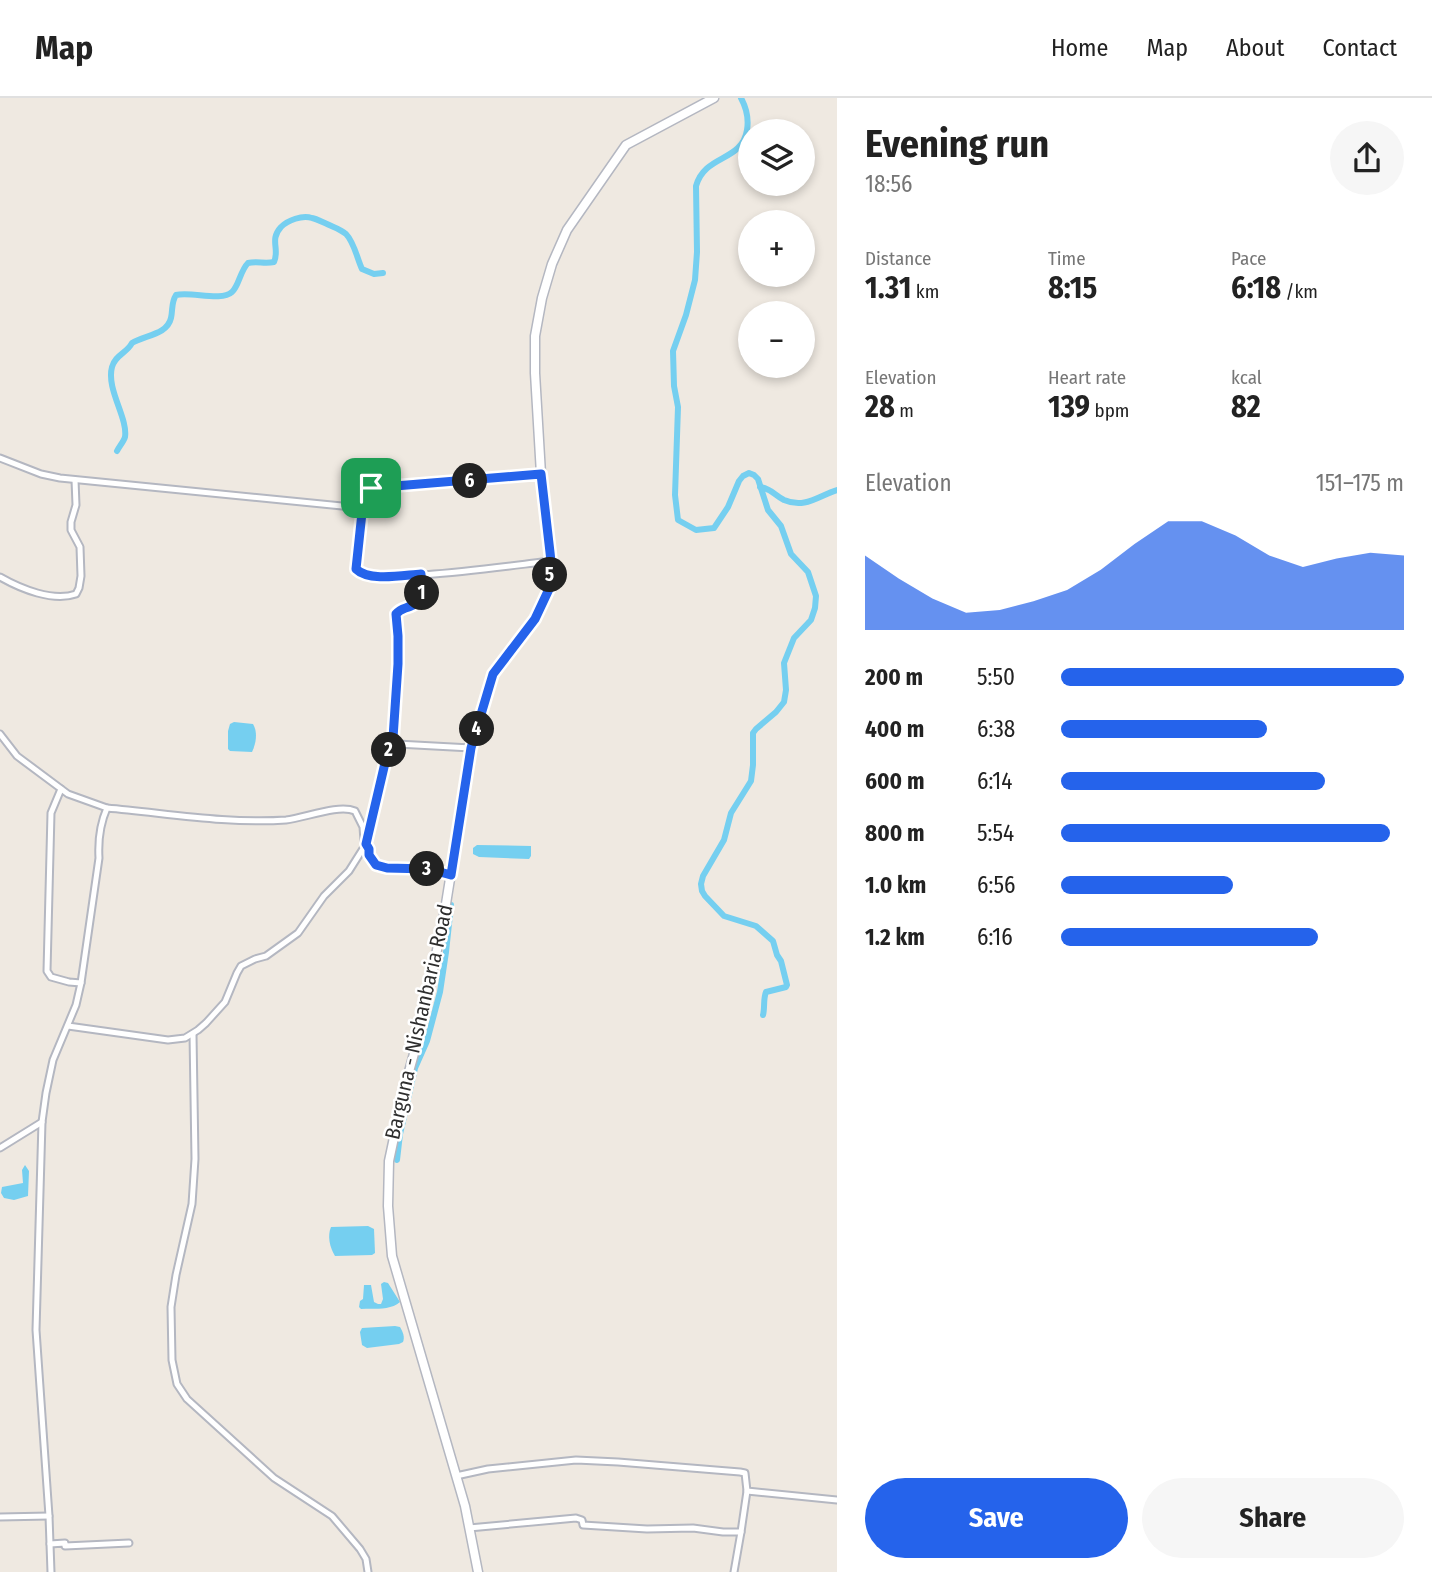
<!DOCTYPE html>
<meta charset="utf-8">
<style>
body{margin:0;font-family:"Fira Sans Condensed",sans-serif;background:#f6f6f6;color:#222;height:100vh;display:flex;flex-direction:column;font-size:26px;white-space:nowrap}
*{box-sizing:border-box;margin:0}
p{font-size:23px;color:#767676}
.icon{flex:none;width:38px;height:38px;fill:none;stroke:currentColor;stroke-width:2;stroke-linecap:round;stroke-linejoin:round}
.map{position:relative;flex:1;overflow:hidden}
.drawer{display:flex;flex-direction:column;background:#fff;width:595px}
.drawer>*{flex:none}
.buttons{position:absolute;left:738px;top:21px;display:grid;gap:14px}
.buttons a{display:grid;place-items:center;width:77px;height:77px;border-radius:50%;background:#fff;box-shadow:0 4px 10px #0003;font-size:35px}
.pin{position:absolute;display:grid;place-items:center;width:60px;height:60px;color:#fff;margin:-30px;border-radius:14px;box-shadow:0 4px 10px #0006}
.km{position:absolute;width:35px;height:35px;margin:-18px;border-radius:50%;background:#222;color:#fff;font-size:19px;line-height:35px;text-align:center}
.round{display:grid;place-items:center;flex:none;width:74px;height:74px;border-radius:37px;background:#f6f6f6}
.overview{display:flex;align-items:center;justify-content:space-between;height:119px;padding:0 28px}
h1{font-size:38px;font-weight:700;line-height:52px}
.figures{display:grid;grid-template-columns:repeat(3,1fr);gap:10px;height:119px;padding:7px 28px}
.figures div{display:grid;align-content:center}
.figures b{font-size:30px;font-weight:700}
.figures small{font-size:19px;font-weight:400}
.figures p{font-size:19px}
.chart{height:196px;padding:14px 28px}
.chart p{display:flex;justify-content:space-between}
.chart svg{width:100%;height:126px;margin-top:7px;fill:#2563eb;opacity:.7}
.button{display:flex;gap:14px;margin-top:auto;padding:14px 28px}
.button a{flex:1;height:80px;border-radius:42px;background:#2563eb;color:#fff;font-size:28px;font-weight:700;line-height:80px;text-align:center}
.button a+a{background:#f6f6f6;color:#222}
ul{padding:0 28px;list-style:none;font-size:23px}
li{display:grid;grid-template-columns:112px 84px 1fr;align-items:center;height:52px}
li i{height:18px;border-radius:9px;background:#2563eb}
header{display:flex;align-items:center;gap:42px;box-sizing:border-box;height:98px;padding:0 35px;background:#fff;border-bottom:2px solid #e0e0e0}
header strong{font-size:33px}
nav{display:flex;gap:38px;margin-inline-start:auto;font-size:24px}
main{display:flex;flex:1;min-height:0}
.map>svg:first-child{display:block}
</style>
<header>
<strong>Map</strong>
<nav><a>Home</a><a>Map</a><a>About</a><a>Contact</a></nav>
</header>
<main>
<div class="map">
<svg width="837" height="1474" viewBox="0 0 837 1474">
<rect width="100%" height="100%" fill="#efe9e1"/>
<g fill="#75cff0">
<path d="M234,624L253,626C258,634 256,646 252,654L230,653L228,651V633L230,626Z"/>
<polygon points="477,747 531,748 531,758 529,761 479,759 473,756 473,750"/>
<polygon points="25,1067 29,1073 28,1098 14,1102 4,1100 1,1095 2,1089 23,1085 22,1072"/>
<path d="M368,1128L374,1131L375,1155L372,1157L335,1158C330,1150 327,1138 331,1129Z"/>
<path d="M384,1184L388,1185L400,1204C390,1213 373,1210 361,1211L359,1209L360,1203L363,1201L364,1187H371L374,1204L378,1206H381L383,1201L381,1186Z"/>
<path d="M395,1228L400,1229C403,1234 405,1239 403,1244L399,1246L367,1250L362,1247L360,1234L362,1230Z"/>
</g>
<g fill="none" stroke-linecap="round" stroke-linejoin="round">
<g stroke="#75cff0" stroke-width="6">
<path d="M741,0C747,11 749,20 747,32C742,64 705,56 696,88L697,154L695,182L686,217L673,253L674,288L678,309L675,397L678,422L696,432L714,430L728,409L739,383L743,378L749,375L754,377L758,381L768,412L781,428L791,456L808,474L816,498L815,510L811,522L794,540L784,565L786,592L784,604L776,614L756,631L753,635V667L751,683L731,715L724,742L703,778L701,786L702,793L705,798L724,818L756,828L773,843L777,857L781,863L787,887L786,889L766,894C763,901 765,910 763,917"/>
<path d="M117,353C119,349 124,343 125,339C128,320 106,291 112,269C115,257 127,255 132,245C145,237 167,237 171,220C173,211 171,205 176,197C191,193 221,204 232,194C239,188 240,173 248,165C257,163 265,166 274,164C280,151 269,142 281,129C288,122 302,117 312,120C317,121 322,124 327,126C333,129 340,131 346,136C354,144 357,160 362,171L374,176L383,175"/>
<path d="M760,389C772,391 774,397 784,402C805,411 818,398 837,392"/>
<polyline points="397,1062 400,1036 415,970 427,943 440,894 446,854 451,807"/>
</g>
<g stroke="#b4b7c1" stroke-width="9">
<g id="street">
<polyline points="0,360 41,376 60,380 362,410"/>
<path d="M541,376L384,388L366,391L364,396L356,471C374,489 520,466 551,463"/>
<path d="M421,476V501C413,509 402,508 396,516L398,538V566L393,640L395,645L397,646L471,650"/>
<path d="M0,479C21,491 53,504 76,496L79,490L81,478L80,449L71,432V424L76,407L75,382"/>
<polyline points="0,636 17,658 68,696 107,710"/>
<polyline points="61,691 51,715 47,873 51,879 69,884 81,885"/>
<polyline points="68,928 168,942 185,940 198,932 206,925 225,904 237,875 241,868 255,861 266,858 298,835 324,798 349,773 366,746 385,665 393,640"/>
<polyline points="193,936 195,1061 192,1106 176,1177 171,1209 172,1262 177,1286 187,1301 274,1380 332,1418 360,1451 366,1461 368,1474"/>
<polyline points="0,1050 42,1024"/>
<polyline points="456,1378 488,1371 576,1362 618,1364 740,1374 745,1375 747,1393 837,1402"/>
<polyline points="0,1419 49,1418"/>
<polyline points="469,1430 576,1420 582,1422 583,1427 647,1431 693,1430 723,1434 741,1434"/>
<polyline points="50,1446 65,1445 65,1448 129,1445"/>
<path d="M51,1474L49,1418L36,1232L42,1024L46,995L53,962L76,907L81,885L99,760C98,743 100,726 107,710C166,715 227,726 286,722C305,720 338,706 355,713L363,729L364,743L369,751V757L376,767L387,770L429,771L451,777"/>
<polyline points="734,1474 741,1434 747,1393"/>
</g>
</g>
<g stroke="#b4b7c1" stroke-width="11">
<polyline id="secondary" points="478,1474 465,1408 392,1158 388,1108 389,1063 405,988 422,927 445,812 471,650 493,576 535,521 550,489 551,463 541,376 535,275 535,238 542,200 552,166 567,132 626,47 714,0"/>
</g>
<use href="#street" stroke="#fff" stroke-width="5"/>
<use href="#secondary" stroke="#fff" stroke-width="8"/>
</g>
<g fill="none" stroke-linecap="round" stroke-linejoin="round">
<g stroke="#fff" stroke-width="14">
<path id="route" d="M541,376L551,463L550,489L535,521L493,576L471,650L451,777L429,771L387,770L376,767L369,757V751L366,746L385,665L393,640L398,566V538L396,516C401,510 404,511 411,508C426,503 422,489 421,476C404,477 369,484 356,471L364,396L366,391L371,390Z"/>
</g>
<use href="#route" stroke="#2563eb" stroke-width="9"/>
</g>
<g text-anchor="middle" stroke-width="5" stroke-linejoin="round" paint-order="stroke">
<g font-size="21" fill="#2e2e2e" stroke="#fff">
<text transform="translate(419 924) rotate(-77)" y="7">Barguna - Nishanbaria Road</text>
</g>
</g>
</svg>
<div class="buttons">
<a><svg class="icon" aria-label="layers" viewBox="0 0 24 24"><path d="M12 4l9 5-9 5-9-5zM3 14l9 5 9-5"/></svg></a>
<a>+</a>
<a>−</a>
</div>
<div class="pin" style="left:371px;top:390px;background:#1e9e55"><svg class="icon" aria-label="arrive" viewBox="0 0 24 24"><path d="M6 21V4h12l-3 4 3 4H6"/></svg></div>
<b class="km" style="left:422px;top:495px">1</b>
<b class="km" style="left:389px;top:652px">2</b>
<b class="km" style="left:427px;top:771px">3</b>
<b class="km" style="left:477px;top:631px">4</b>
<b class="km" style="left:550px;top:477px">5</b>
<b class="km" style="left:470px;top:383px">6</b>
</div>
<section class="drawer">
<div class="overview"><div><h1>Evening run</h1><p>18:56</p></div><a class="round"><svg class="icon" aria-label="share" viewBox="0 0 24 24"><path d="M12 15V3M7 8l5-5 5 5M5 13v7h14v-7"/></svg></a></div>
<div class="figures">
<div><p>Distance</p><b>1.31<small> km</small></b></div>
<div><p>Time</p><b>8:15</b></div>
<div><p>Pace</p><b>6:18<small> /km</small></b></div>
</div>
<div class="figures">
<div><p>Elevation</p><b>28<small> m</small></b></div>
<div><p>Heart rate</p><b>139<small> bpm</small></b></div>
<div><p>kcal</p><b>82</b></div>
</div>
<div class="chart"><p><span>Elevation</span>151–175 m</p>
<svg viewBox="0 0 160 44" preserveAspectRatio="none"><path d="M0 44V18L10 26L20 33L30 38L40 37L50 34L60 30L70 23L80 14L90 6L100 6L110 11L120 18L130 22L140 19L150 17L160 18V44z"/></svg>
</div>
<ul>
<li><b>200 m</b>5:50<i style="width:100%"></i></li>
<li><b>400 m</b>6:38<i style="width:60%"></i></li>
<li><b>600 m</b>6:14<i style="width:77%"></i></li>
<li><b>800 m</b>5:54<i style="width:96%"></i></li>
<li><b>1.0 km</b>6:56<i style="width:50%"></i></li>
<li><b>1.2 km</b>6:16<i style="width:75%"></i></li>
</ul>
<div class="button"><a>Save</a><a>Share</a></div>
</section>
</main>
